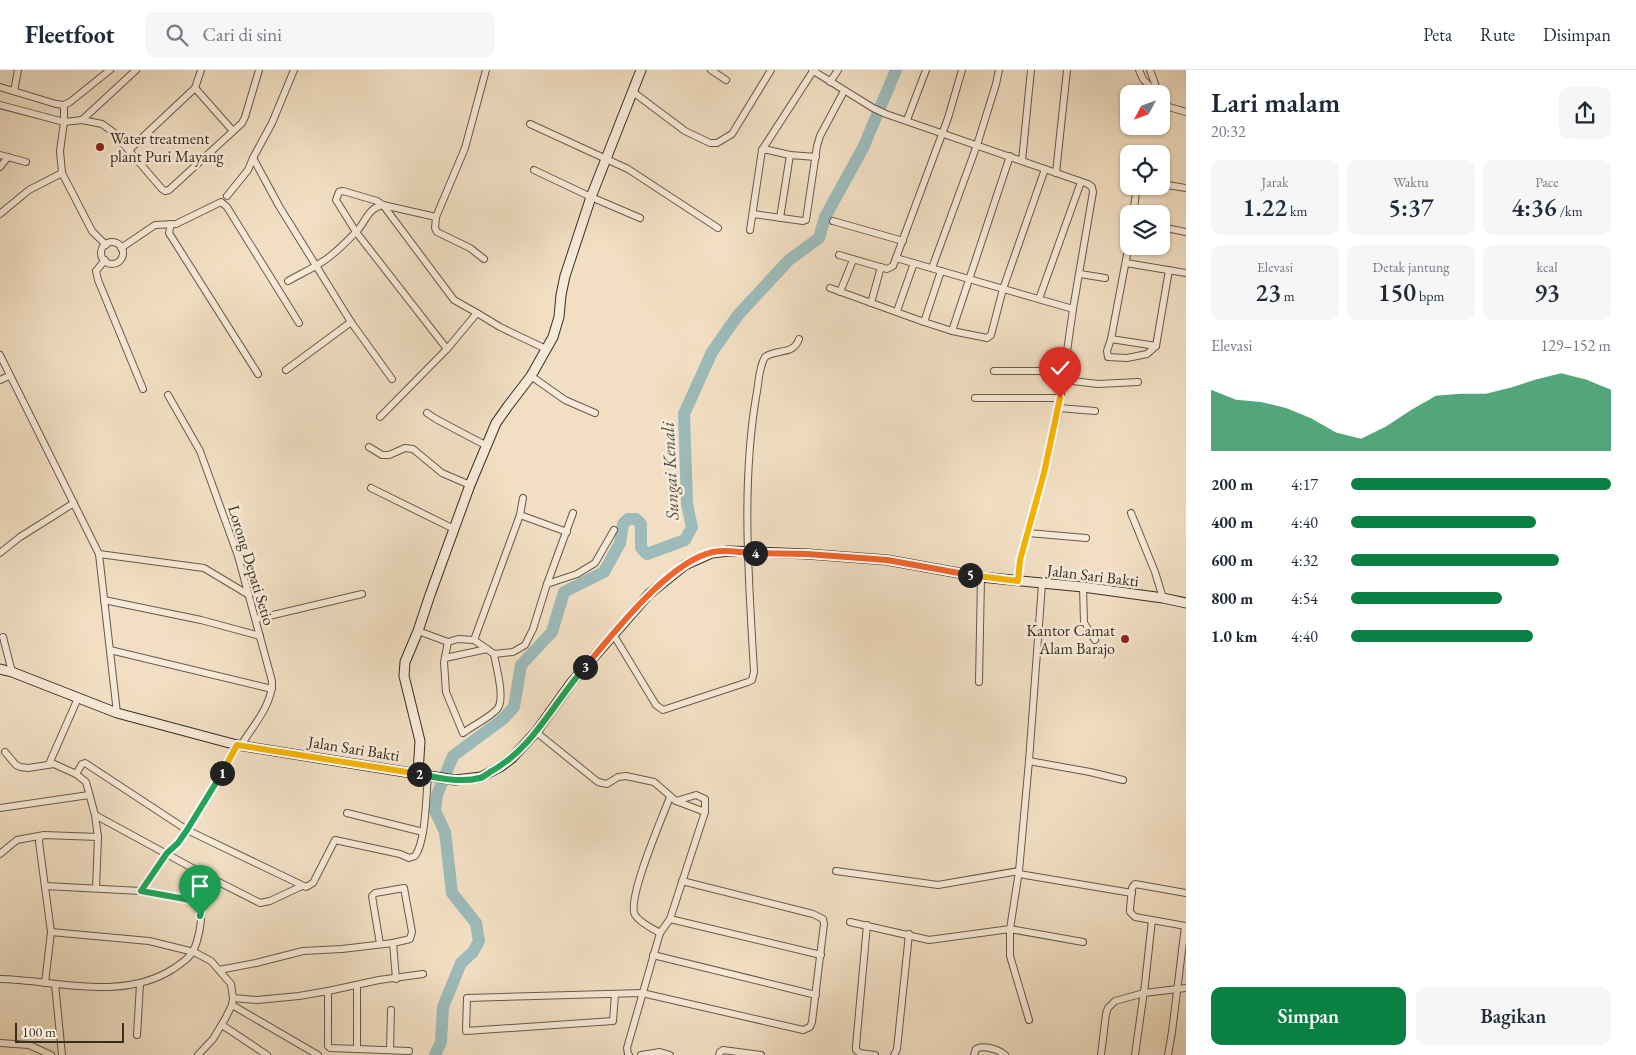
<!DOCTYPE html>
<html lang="id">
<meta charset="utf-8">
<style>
body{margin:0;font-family:"EB Garamond",serif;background:#f6f6f7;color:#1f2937;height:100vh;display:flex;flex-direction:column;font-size:19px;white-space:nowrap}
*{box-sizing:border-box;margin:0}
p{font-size:16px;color:#747a83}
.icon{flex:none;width:28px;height:28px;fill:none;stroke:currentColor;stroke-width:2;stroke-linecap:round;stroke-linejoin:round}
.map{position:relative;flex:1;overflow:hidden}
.sheet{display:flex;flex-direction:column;background:#fff;width:450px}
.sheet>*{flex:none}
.needle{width:32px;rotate:229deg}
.buttons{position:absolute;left:1120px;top:15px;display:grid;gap:10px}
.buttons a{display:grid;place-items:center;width:50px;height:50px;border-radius:10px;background:#fff;box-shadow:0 1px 4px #0004;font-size:25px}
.scale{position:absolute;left:15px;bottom:12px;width:109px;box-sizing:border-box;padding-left:5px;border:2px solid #382e20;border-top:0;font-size:14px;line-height:18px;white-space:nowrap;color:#382e20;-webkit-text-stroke:4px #f7ead8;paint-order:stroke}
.pin{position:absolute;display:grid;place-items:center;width:42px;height:42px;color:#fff;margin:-51px -21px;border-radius:50% 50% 50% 0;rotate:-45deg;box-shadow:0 0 5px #0007}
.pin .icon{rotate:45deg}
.km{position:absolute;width:25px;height:25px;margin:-12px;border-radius:50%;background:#222;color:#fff;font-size:14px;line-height:25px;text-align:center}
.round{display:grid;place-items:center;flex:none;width:52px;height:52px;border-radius:10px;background:#f6f6f7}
.head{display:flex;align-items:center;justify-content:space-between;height:85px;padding:0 25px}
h1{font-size:28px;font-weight:600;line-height:38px}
.metrics{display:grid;grid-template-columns:repeat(3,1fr);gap:8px;height:85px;padding:5px 25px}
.metrics div{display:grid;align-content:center;border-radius:10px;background:#f6f6f7;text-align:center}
.metrics b{font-size:25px;font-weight:600}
.metrics small{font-size:14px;font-weight:400}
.metrics p{font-size:14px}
.chart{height:140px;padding:10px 25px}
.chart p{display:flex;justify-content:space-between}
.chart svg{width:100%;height:90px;margin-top:5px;fill:#0b8043;opacity:.7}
.button{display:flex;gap:10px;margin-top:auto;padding:10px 25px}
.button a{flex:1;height:58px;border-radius:10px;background:#0b8043;color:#fff;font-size:20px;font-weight:600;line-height:58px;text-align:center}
.button a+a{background:#f6f6f7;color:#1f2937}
ul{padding:0 25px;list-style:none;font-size:16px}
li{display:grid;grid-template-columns:80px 60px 1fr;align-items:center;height:38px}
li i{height:12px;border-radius:6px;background:#0b8043}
header{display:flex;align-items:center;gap:30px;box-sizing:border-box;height:70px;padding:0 25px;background:#fff;border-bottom:1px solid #e0e1e3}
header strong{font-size:24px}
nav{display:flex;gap:28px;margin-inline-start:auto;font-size:18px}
.search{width:350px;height:45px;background:#f6f6f7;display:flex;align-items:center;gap:12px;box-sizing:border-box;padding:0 18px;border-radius:10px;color:#747a83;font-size:19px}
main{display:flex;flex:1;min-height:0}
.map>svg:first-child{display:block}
</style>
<header>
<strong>Fleetfoot</strong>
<div class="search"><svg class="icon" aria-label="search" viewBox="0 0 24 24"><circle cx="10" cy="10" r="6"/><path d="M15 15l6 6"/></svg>Cari di sini</div>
<nav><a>Peta</a><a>Rute</a><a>Disimpan</a></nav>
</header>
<main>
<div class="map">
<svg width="1186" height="985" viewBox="0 0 1186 985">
<rect width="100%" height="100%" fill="#f2dfc3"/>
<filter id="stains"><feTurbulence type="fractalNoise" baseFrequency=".004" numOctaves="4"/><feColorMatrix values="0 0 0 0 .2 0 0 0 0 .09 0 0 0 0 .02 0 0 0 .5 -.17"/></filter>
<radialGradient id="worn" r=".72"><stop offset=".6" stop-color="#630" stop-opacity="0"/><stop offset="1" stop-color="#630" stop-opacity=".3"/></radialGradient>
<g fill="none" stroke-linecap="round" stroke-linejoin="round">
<polyline stroke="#9cbbba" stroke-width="12" points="435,985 441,972 443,937 461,893 473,882 479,871 476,853 452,823 445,762 435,741 437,725 453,686 503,649 514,637 521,595 552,562 564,522 604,502 620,473 623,454 628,449 636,449 641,454 641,478 647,484 685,470 692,457 687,434 684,344 712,282 738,245 789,190 819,168 825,147 863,78 896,0"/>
<g stroke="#665a49" stroke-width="8">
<g id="street">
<polyline points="711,0 726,10"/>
<polyline points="812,0 873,38 886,44 1088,114 1092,117 1093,122 1073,239 1059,338 1044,403 1020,490 1017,511"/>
<polyline points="1139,0 1143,9 1157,24"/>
<polyline points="1150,0 1158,22"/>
<polyline points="830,12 838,0"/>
<polyline points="0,17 56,34 64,35 70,32 110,0"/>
<polyline points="195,18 233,61"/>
<polyline points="14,21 18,0"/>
<polyline points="633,22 685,61 710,73 717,73 732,64 771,0"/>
<polyline points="1161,29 1169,37 1186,42"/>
<polyline points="0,35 64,52 82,50 136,0"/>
<polyline points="64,35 64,52 60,81 62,103 92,161 106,175"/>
<polyline points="82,50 102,54 113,62 162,119 165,121 169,120 242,53 245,47 259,0"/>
<polyline points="907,50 926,0"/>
<polyline points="530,54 628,99 718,158"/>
<polyline points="129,80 195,18 201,0"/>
<polyline points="762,80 768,80 790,85 816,87"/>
<polyline points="0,85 26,92"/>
<polyline points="253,88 279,136 351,252 392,309"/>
<polyline points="1022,91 1031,0"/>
<polyline points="0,97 8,87"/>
<polyline points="534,100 591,127 640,148"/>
<polyline points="1056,103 1067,0"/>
<polyline points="1161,114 1186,118"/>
<polyline points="227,126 248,100 253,88 272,53 294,0"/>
<polyline points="0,144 29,120 62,103"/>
<polyline points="753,144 803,151 806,150 817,76 820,66 844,21"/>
<polyline points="1133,144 1137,116"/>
<polyline points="436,147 465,78 486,0"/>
<polyline points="780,148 790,85"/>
<polyline points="833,151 903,171"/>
<polyline points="171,154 169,163 258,304"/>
<polyline points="1161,157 1186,162"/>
<polyline points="750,160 762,80 813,1"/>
<circle cx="112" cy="183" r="11"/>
<polyline points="1129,174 1111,269 1107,281 1108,287 1127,288 1147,284 1156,276"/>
<polyline points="121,178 155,155 176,154 221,132 227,137 299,253"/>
<polyline points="839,185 887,199 893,196 948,48 962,0"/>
<polyline points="896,188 1073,239"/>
<polyline points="105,190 96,201 98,210 143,319"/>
<polyline points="1126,193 1186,203"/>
<polyline points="932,198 977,75 996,14 999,0"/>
<polyline points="1080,204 1105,208"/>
<path d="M288,211C300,204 314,198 325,190C337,182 347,171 357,161C366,151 368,138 383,135L436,147L435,158L437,162L470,178L484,189"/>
<polyline points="830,218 924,252 952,261 987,268 991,265 1003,219 1045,99"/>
<polyline points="840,222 853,190"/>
<polyline points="1039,229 1081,112"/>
<polyline points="871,233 881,197"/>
<polyline points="897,241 914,193"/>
<polyline points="924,252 941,201"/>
<polyline points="952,261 1010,86"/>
<polyline points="1111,269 1156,276 1169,200"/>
<polyline points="447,279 356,162 336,130 339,122 343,121 377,131 383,135 454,230 477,243"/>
<polyline points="0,285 99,484 117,643"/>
<polyline points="286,300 351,252"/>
<polyline points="994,301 1065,301"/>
<polyline points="531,306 565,330 595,343"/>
<polyline points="0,310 9,306"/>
<polyline points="1064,310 1098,314 1138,312"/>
<path d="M168,325L200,381L238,486L272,611C273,634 253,656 241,675"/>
<polyline points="975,328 1060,328"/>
<polyline points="1059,338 1095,341"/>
<polyline points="427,343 436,349 487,376"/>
<polyline points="380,347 447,279 477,243 500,257 546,279"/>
<polyline points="369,377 382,385 389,385 405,378 413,379 442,403 470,415"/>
<polyline points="371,418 454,459"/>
<polyline points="1131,443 1155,502 1163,528"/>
<polyline points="520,445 567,462"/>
<polyline points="1028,463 1086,468"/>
<polyline points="0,483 20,467 74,433"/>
<polyline points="99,484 204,498 249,525"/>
<polyline points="547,514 577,504 595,493 614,460"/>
<polyline points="1083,517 1084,553 1095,570"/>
<polyline points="104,530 201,550 260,566"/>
<polyline points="256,549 362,524"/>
<polyline points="418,561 448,572 458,569 474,570 494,584 513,582 525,575 533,559 547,514 573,443"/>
<path d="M613,564L656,635L663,640L748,612L752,610L754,602C749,511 741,418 756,327C759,314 758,299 765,287C777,278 793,286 799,269"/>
<polyline points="3,567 12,602"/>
<polyline points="474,570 520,445 523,428"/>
<path d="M448,572L444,592L446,622L463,663C472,656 491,647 498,638C505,627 496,597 494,584"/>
<polyline points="110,580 272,619"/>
<polyline points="445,588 487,579"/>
<polyline points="979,612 981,507"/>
<polyline points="536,662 598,712 607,714 618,707 626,706 654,712 676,731 696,725 705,729 705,742 670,849 660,863 627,978 628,984 629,985"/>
<path d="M5,682L16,695L20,697L28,698L54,694L76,704L82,694L85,693L187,760L306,817L313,813L335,770L400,784L409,788L415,786C426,771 426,726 428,706"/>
<polyline points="1029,691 1090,702 1123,710"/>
<polyline points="49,694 78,628"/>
<polyline points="76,704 86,712 95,745 98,767 96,818"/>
<polyline points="676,731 705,742"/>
<polyline points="0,738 89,725"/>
<polyline points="347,743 423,762"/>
<polyline points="95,745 207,806 260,833 270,831 302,816"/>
<polyline points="40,767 39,772 51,862 45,913"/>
<polyline points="0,784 17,770 44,765 98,767"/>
<polyline points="836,801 938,815 1019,801"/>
<polyline points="1019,804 1132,823"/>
<polyline points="141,821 167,783 178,773 187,760 209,725 237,675"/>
<polyline points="1186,823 1135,814 1132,818 1130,839 1130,842 1135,847 1186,856"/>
<polyline points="670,849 821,885"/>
<polyline points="850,852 929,870 1010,859 1019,801 1029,691 1042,514"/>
<polyline points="867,855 856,976 856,980 860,983 875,985"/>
<polyline points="51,862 149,871 194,882 211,891 231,914 233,928 232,935 225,949 213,969 198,985"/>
<path d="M660,863C652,858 640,853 635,845C626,830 663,746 670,727"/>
<polyline points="393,873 396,909"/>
<polyline points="653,885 816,925"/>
<polyline points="219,900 256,893 303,881 342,879 393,873 410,869 412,862 404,818 375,823 372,826 380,874"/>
<path d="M0,909C56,910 121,932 173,899C185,891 193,886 197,871C200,861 203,844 200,834L196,831L141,821L45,816"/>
<polyline points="55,914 62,985"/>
<polyline points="357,916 357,978"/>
<polyline points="328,921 328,976 330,978 409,981"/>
<polyline points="615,924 613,951 466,961 467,928 642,923 803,960 810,957 812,952 824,854 823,849 813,844 682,811"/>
<polyline points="233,928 257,930 299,926 328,921 379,910 423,904"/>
<polyline points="232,935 318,985"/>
<polyline points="1029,950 1010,886 1010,859 1083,872"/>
<polyline points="222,955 267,985"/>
<polyline points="137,965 140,914"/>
<polyline points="0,973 29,975 51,985"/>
<polyline points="390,980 391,940"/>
<polyline points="641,985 660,982 670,985"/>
<polyline points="719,985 720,982 723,980 761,985"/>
<polyline points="894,985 897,979 909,864"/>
<path d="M974,985L976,979C983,975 998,979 1005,985"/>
<polyline points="1101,985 1106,944 1108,938 1115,931 1144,923 1186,918"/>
<polyline points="1135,985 1145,914 1152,850"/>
<polyline points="1168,985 1172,962 1185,856"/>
</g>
</g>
<g stroke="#382e20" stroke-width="11">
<g id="secondary">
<polyline points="0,599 12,602 117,643 237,675 455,710 481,707 500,697 512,688 536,662 572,612 649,524 685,495 712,483 729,481 807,484 887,490 981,507 1083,517 1163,528 1186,533"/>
<polyline points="418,703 420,671 404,606 405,592 418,561 430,525 470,415 496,353 508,336 531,306 553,267 559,247 561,225 565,206 591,127 641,0"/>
</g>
</g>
<use href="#street" stroke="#f7ead8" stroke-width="6"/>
<use href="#secondary" stroke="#f7ead8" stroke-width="9"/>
</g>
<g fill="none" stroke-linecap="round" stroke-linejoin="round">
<g stroke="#fff" stroke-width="10">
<path id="split-1" d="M200,846C202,839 202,835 196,831L141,821L167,783L178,773L187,760L222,703"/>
</g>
<g stroke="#fff" stroke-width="10">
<polyline id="split-2" points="222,703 237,675 419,704"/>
</g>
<g stroke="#fff" stroke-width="10">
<path id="split-3" d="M419,704C438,708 461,713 480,708C484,707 487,704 490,702C533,679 554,632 585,597"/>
</g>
<g stroke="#fff" stroke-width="10">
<path id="split-4" d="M585,597C614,563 668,492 713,482C727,479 741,483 755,483"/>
</g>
<g stroke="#fff" stroke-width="10">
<polyline id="split-5" points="755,483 807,484 887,490 970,505"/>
</g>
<g stroke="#fff" stroke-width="10">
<polyline id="split-6" points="970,505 1018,511 1020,490 1044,403 1060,328"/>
</g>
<use href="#split-1" stroke="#22a559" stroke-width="6"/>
<use href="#split-2" stroke="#f5b400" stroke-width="6"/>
<use href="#split-3" stroke="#22a559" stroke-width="6"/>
<use href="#split-4" stroke="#f0652b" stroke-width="6"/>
<use href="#split-5" stroke="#f0652b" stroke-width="6"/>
<use href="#split-6" stroke="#f5b400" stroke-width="6"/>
</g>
<g fill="#8f2418" stroke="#f7ead8" stroke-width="2">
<circle cx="100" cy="77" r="5"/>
<circle cx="1125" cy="569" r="5"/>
</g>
<g text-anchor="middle" stroke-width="5" stroke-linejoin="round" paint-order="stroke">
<g font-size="16" fill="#382e20" stroke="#f7ead8" text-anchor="start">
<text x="110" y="74">Water treatment<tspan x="110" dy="18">plant Puri Mayang</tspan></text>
<text x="1115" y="566" text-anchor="end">Kantor Camat<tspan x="1115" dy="18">Alam Barajo</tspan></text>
</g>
<g font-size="16" fill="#382e20" stroke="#f7ead8">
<text transform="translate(252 495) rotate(73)" y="6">Lorong Depati Setio</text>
<text transform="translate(1093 505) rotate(7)" y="6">Jalan Sari Bakti</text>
<text transform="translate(354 678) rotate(9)" y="6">Jalan Sari Bakti</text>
</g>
<g font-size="18" font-style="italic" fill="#515146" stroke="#f7ead8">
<text transform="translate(670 401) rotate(-93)" y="6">Sungai Kenali</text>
</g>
</g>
<rect width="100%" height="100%" filter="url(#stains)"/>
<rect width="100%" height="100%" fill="url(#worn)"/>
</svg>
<div class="buttons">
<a><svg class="needle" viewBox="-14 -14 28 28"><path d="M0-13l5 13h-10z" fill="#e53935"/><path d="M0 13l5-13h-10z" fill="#747a83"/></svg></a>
<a><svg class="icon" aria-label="locate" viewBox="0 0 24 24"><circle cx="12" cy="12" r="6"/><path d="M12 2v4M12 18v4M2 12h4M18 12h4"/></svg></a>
<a><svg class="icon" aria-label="layers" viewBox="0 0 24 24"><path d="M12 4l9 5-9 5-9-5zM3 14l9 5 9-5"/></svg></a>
</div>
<div class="scale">100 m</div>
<div class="pin" style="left:200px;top:846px;background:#1e9e55"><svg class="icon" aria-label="arrive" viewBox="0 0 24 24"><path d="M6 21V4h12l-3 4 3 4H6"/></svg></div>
<div class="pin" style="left:1060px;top:328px;background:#d93025"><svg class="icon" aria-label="check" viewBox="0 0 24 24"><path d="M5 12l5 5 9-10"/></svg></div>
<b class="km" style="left:222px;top:703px">1</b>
<b class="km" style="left:419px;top:704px">2</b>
<b class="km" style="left:585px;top:597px">3</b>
<b class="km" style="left:755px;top:483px">4</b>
<b class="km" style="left:970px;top:505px">5</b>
</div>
<section class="sheet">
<div class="head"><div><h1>Lari malam</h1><p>20:32</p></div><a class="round"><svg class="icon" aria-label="share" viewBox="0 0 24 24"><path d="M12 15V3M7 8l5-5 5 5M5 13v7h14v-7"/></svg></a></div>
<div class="metrics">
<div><p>Jarak</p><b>1.22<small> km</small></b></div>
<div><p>Waktu</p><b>5:37</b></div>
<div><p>Pace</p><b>4:36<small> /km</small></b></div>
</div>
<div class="metrics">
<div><p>Elevasi</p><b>23<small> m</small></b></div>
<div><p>Detak jantung</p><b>150<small> bpm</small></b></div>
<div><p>kcal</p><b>93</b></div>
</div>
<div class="chart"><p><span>Elevasi</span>129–152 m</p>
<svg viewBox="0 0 160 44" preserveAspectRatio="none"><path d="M0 44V14L10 19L20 20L30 23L40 28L50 35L60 38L70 32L80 24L90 17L100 16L110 16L120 13L130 9L140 6L150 9L160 14V44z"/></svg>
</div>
<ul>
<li><b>200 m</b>4:17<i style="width:100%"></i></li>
<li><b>400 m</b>4:40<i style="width:71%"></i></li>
<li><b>600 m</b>4:32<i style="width:80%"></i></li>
<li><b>800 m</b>4:54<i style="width:58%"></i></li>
<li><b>1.0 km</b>4:40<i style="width:70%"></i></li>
</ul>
<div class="button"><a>Simpan</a><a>Bagikan</a></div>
</section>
</main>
